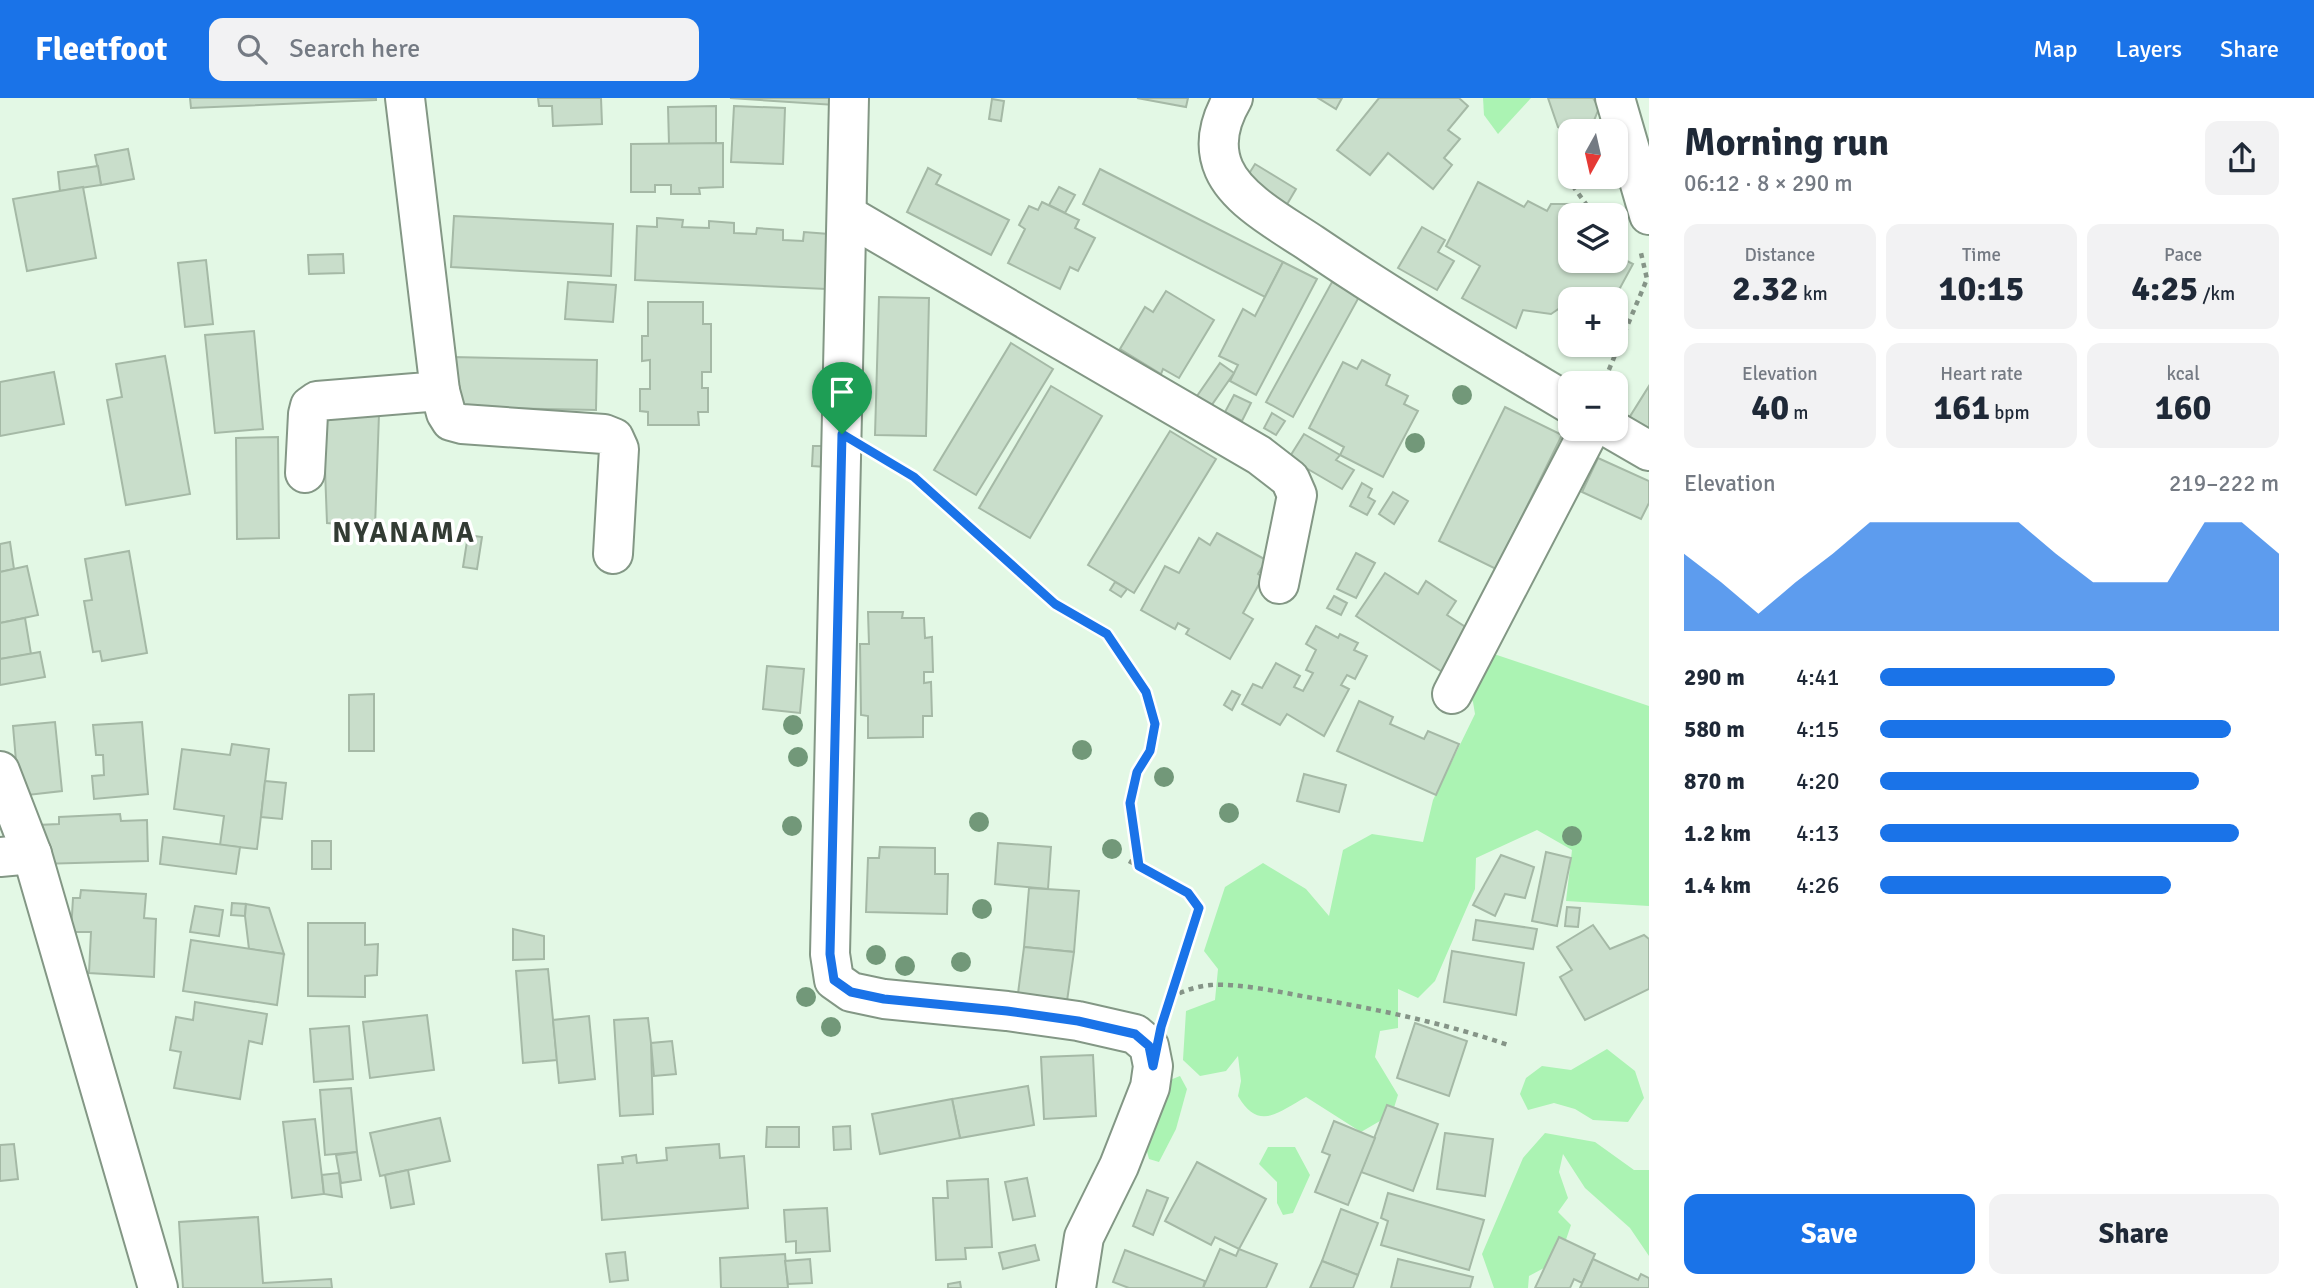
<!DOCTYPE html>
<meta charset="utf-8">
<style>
body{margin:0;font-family:Signika,sans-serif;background:#f2f2f3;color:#1f2937;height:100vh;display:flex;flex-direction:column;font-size:26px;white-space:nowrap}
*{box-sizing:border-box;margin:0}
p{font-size:23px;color:#747a83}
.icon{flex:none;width:38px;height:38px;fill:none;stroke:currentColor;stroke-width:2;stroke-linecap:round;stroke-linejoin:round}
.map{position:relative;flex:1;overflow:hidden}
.side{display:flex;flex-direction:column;background:#fff;width:665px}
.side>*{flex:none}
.needle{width:46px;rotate:188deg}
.controls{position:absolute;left:1558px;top:21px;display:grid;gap:14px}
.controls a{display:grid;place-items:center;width:70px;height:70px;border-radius:14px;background:#fff;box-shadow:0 2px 5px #0004;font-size:35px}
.pin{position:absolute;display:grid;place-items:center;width:60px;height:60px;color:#fff;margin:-72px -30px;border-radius:50% 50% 50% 0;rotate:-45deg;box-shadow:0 0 7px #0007}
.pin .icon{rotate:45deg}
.round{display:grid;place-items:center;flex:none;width:74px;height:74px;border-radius:14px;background:#f2f2f3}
.overview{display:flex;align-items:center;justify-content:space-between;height:119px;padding:0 35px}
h1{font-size:38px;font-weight:700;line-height:52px}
.stats{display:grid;grid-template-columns:repeat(3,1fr);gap:10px;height:119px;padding:7px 35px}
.stats div{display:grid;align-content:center;border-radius:14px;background:#f2f2f3;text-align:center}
.stats b{font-size:35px;font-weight:700}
.stats small{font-size:19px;font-weight:400}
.stats p{font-size:19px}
.chart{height:196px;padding:14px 35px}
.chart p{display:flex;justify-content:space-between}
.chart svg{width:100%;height:126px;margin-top:7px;fill:#1a73e8;opacity:.7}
.action{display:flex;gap:14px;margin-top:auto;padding:14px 35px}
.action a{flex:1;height:80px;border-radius:14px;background:#1a73e8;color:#fff;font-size:28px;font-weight:700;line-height:80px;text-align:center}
.action a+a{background:#f2f2f3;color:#1f2937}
ul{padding:0 35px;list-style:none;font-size:23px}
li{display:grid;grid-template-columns:112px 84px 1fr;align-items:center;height:52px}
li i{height:18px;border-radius:9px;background:#1a73e8}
header{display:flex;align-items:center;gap:42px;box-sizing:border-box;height:98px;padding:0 35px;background:#1a73e8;color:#fff}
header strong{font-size:33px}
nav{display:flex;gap:38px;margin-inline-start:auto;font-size:24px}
.search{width:490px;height:63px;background:#f2f2f3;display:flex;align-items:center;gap:18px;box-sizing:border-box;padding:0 24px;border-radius:14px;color:#747a83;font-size:26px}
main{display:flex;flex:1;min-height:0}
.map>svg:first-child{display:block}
</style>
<header>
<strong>Fleetfoot</strong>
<div class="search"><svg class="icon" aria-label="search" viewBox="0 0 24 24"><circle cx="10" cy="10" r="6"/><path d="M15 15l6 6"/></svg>Search here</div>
<nav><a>Map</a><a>Layers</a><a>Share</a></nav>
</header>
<main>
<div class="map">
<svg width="1649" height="1190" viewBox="0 0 1649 1190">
<rect width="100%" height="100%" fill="#e3f8e5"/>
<g fill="#abf3b3">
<polygon points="1483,0 1531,0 1498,36 1484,17"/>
<path d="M1485,553L1649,608V808L1566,803L1572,752L1537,732L1476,760L1475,791L1435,883L1418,900L1398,891V930L1380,933L1375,959L1398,997L1392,1016L1361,1034L1306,999C1278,1014 1259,1034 1238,998L1241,983L1238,958L1226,973L1200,978L1183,962L1186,913L1215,902L1218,871L1204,853L1225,789L1263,765L1306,791L1329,818L1343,752L1372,736L1423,744L1433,702L1475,616L1473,604L1470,599Z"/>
<polygon points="1607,951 1635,973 1644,1000 1628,1024 1593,1022 1575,1011 1554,1005 1528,1012 1520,996 1526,980 1542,968 1571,972"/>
<polygon points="1180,978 1187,991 1176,1031 1159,1064 1149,1061 1146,1050 1170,982"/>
<polygon points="1545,1035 1595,1044 1634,1072 1649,1072 1649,1158 1630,1130 1585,1090 1563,1056 1559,1074 1568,1100 1558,1114 1571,1127 1559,1162 1529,1178 1528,1190 1494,1190 1482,1156 1523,1060"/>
<polygon points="1268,1049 1295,1049 1310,1077 1293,1115 1283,1117 1277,1105 1277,1084 1259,1066"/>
</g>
<g fill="#c9decb" stroke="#a5b9a6" stroke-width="2">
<polygon points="190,0 376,0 376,2 191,10"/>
<polygon points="538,0 601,0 602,26 553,28 552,8 539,8"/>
<polygon points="730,0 836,0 835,7"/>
<polygon points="1137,0 1188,0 1186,9"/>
<polygon points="1318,0 1342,0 1336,11"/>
<polygon points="1379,0 1459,0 1468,8 1448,32 1460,41 1444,60 1452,67 1433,91 1388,55 1370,77 1337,52"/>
<polygon points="1548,0 1593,0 1599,10 1591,30 1584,33 1570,33 1570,36 1558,29"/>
<polygon points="992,1 1004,3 1001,23 989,21"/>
<polygon points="716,8 716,46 669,46 668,9"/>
<polygon points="734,8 785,10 783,66 731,64"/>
<polygon points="723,45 723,89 699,90 700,96 671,96 671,87 655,87 655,94 631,94 631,46"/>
<polygon points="128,51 134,81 101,87 95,57"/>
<polygon points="1255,66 1296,91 1279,120 1237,95"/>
<polygon points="98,68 101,87 60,93 58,74"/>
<polygon points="928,70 941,77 936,86 1009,122 991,157 907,114"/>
<polygon points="1100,71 1283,164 1265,199 1083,106"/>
<polygon points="1579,79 1595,79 1592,88"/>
<polygon points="1478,84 1524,109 1528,103 1547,113 1551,106 1571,106 1579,117 1570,117 1570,163 1615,163 1615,157 1633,166 1614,201 1570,201 1570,203 1551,216 1523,212 1516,230 1462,200 1480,168 1446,148"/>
<polygon points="83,89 96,160 27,173 13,101"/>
<polygon points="1059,89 1075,97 1065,115 1049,107"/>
<polygon points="1042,104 1079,122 1075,130 1095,140 1078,173 1070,169 1060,191 1008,165 1025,131 1019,127 1029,108 1038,112"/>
<polygon points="454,118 613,126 611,178 451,169"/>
<polygon points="657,120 683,122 682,129 709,130 709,123 734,125 734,135 756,136 757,130 783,132 783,142 803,143 804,134 829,136 826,191 635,182 637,128 657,129"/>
<polygon points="1422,129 1445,142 1438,154 1454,163 1437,192 1398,170"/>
<polygon points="343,156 344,175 309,176 308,157"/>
<polygon points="206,162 213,226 185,229 178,165"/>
<polygon points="1283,164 1317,181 1256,297 1230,283 1238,267 1219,258 1243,211 1255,218"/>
<polygon points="568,184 616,187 613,224 565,221"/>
<polygon points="1332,184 1359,199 1293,319 1266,304"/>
<polygon points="1166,193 1214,222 1179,280 1163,271 1161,276 1120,251 1145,209 1153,214"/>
<polygon points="879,199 929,200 926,338 875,337"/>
<polygon points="648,204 703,204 703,226 711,226 711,274 702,274 702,290 708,290 708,314 698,314 699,327 648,327 648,314 640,313 640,291 650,291 650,262 642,263 642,238 648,238"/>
<polygon points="254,233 263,331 215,335 205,237"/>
<polygon points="1011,245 1053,271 976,397 934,372"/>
<polygon points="165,258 190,396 126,407 107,302 122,299 116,266"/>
<polygon points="452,259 597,262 596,312 494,310 451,320"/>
<polygon points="1362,262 1390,277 1386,287 1408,298 1404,306 1418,313 1383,379 1340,357 1344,349 1309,330 1343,264 1357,271"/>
<polygon points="1220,265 1234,275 1211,308 1197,298"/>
<polygon points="54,274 64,326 0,338 0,284"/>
<polygon points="1051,288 1102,318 1030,440 979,410"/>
<polygon points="1649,288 1649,332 1629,320"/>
<polygon points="1234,297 1251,305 1242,323 1225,314"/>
<polygon points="1505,309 1562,337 1496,471 1439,443"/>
<polygon points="1272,315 1285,323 1276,337 1264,330"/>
<polygon points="379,316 375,429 327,425 323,318"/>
<polygon points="1170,333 1216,361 1134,495 1088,467"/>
<polygon points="1304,336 1340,357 1336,362 1354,372 1342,391 1289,360"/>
<polygon points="278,339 279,440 237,441 236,340"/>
<polygon points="813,348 828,348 826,369 812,368"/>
<polygon points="1598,360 1649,383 1649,405 1641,421 1582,394"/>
<polygon points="1362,385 1372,391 1368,399 1375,403 1367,417 1350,408"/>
<polygon points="1393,394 1408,403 1394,426 1379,416"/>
<polygon points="1217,435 1266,462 1258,476 1263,479 1243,515 1253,521 1230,561 1186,536 1189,531 1178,525 1175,531 1141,512 1165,468 1179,475 1199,440 1210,447"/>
<polygon points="468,437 482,439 477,471 463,469"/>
<polygon points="10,444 14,471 0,474 0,446"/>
<polygon points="129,453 147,555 102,563 100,553 93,554 84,503 92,502 85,461"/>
<polygon points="1356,455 1375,465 1356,500 1337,491"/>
<polygon points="27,468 38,517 0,525 0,474"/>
<polygon points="1385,475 1418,496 1426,483 1456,503 1447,517 1467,530 1450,579 1356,518"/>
<polygon points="1115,484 1127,491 1121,499 1110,492"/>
<polygon points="1334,498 1347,505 1341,517 1327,510"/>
<polygon points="868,514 903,514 902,520 924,520 925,540 932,539 933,574 924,574 924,585 931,584 932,618 923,618 923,639 868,640 868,618 861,617 860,546 869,546"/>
<polygon points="25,520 31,556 0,561 0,525"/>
<polygon points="1316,528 1338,540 1340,536 1358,545 1354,552 1367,558 1355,581 1347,577 1341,587 1349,591 1324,638 1287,616 1280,627 1242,606 1253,586 1262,590 1276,565 1300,578 1294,589 1303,593 1313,575 1306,572 1316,552 1306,546"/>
<polygon points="40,554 45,579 0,587 0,561"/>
<polygon points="767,568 804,571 800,615 763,611"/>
<polygon points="1232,593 1240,597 1232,612 1224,607"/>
<polygon points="374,596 374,653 349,653 349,597"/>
<polygon points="1359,603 1393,619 1390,626 1424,641 1428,633 1459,646 1436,697 1337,653"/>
<polygon points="55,624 62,693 19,698 13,628"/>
<polygon points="142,624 148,696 94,701 92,678 104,677 103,657 96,657 93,627"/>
<polygon points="232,646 269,651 257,751 220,747 224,718 174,711 182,651 230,657"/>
<polygon points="1304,676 1346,687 1339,714 1297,703"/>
<polygon points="265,683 286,685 282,721 261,719"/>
<polygon points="120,716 121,723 147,722 148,763 39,766 37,727 59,726 59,719"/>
<polygon points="163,739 240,749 236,776 160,766"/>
<rect x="312" y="743" width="19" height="28"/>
<polygon points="998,745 1051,749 1048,791 995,786"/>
<polygon points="880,749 935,750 935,776 948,776 947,816 866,814 868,760 879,760"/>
<polygon points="1546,754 1571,760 1557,828 1532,823"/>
<polygon points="1501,757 1534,769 1525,800 1505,796 1495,818 1473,807"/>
<polygon points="1029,790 1079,793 1074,854 1024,849"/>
<polygon points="81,792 146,796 144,820 156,821 154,879 89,875 91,834 71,834 73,800 80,800"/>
<polygon points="232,805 246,806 245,818 231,817"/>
<polygon points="246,806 269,810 284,856 249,851 245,818"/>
<polygon points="195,808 223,812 219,838 190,834"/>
<polygon points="1567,809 1580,810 1578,829 1565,828"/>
<polygon points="1476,822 1537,831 1533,851 1473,842"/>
<polygon points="308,825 365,825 365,847 378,846 377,877 365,878 365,899 308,898"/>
<polygon points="1593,827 1610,851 1644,837 1649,841 1649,891 1585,922 1560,879 1572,872 1557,849"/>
<polygon points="513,831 544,838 544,861 513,862"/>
<polygon points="191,842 284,856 277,907 183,893"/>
<polygon points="1024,849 1074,854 1066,910 1017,903"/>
<polygon points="1452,853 1524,865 1516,917 1444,904"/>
<polygon points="548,871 557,962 523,965 516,873"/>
<polygon points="195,904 267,916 262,946 249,943 240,1001 174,990 181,954 170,952 176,919 193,922"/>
<polygon points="427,917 434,972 370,980 363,924"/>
<polygon points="589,918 595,981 559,985 553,922"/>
<polygon points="648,920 651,945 653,1016 620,1018 614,922"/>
<polygon points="1415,925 1467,943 1449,998 1397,980"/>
<polygon points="349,928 353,981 314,984 310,931"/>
<polygon points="672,943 676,976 654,978 651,945"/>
<polygon points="1093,957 1096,1018 1044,1021 1041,959"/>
<polygon points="1028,988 1034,1027 960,1040 952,1001"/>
<polygon points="351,990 357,1054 325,1057 320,992"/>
<polygon points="952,1001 960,1040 880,1056 872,1016"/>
<polygon points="1387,1007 1438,1026 1413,1093 1361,1074"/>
<polygon points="440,1020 450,1063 380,1078 370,1035"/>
<polygon points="315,1021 324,1096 292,1100 283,1024"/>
<polygon points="1334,1023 1375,1040 1348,1107 1315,1094 1330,1057 1322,1054"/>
<polygon points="850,1028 851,1051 834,1052 833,1029"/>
<polygon points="767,1029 799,1029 799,1049 766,1049"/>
<polygon points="1445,1035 1493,1041 1485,1098 1437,1091"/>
<polygon points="14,1046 18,1081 0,1083 0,1047"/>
<polygon points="719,1046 720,1060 744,1058 748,1110 602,1122 598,1067 623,1065 622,1059 636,1057 637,1065 667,1062 666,1050"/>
<polygon points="357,1054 361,1082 341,1085 336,1057"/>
<polygon points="1197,1064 1266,1101 1239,1151 1215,1139 1211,1147 1165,1123"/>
<polygon points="408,1072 414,1106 391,1110 385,1077"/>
<polygon points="339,1075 342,1099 324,1096 322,1077"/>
<polygon points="1027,1080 1035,1118 1013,1122 1005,1084"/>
<polygon points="988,1081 992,1149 965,1150 966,1161 936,1162 933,1100 948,1100 947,1083"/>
<polygon points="1147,1092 1168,1100 1153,1137 1133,1128"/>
<polygon points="1388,1095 1484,1122 1469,1172 1381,1147 1388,1123 1381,1120"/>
<polygon points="827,1110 830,1153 796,1155 796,1143 786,1144 784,1112"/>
<polygon points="1341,1111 1378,1125 1358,1177 1322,1163"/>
<polygon points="258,1119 263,1185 331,1181 332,1190 183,1190 179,1124"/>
<polygon points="1559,1139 1595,1156 1582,1185 1574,1181 1570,1190 1535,1190"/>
<polygon points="1035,1147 1039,1162 1003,1171 999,1155"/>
<polygon points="1220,1151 1236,1158 1239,1151 1277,1166 1266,1190 1203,1190"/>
<polygon points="1125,1152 1205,1183 1203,1190 1129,1190 1113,1184"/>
<polygon points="625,1154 628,1182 610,1184 606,1156"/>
<polygon points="785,1156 788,1190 721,1190 720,1160"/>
<polygon points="810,1161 812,1185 788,1186 785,1163"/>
<polygon points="1398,1161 1473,1179 1470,1190 1391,1190"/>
<polygon points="1593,1161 1638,1182 1641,1176 1649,1180 1649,1190 1580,1190"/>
<polygon points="1322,1163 1358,1177 1353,1190 1310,1190"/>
<polygon points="960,1184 961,1190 948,1190 948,1186"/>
</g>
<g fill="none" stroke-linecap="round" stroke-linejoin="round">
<g stroke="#839785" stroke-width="42">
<g id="minor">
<polyline points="849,0 830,856 834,882 851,894 884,901 1007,913 1078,923 1135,936 1149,948 1153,968 1150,989 1119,1068 1084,1139 1076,1190"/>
<path d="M1233,0C1220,22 1213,46 1224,71C1238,103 1284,127 1312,146C1396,203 1483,254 1570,306"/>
<polyline points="1615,0 1649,117"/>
<polyline points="847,117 1259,357 1290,381 1297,397 1279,486"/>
<polyline points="440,293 446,315 451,323 462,326 604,336 614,340 619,351 613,456"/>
<polyline points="1611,331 1649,353"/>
<polyline points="305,375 308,316 310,308 317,303 440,293 405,0"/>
<polyline points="1452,596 1590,331"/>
<polyline points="0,673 32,756 158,1190"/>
<polyline points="0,759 32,756"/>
</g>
</g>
<g stroke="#859487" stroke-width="4.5" stroke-dasharray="5 5" stroke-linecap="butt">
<polyline points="1570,70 1567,80 1586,106 1576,113"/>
<polyline points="1605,281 1647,181 1641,155"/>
<polyline points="881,360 914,379 1055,506 1107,536 1146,594 1155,626 1150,653 1137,674 1130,705 1139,768"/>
<polyline points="1129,763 1188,795 1199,810 1167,911"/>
<path d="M1170,899C1184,893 1197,888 1211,887C1238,885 1280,894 1307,899C1376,911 1445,925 1511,948"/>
</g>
<use href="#minor" stroke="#fff" stroke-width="38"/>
</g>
<g fill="#729879">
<circle cx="1462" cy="297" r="10"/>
<circle cx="1415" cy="345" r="10"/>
<circle cx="793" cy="627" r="10"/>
<circle cx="1082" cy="652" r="10"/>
<circle cx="798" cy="659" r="10"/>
<circle cx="1164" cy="679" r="10"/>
<circle cx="1229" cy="715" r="10"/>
<circle cx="979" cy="724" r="10"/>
<circle cx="792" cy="728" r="10"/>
<circle cx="1572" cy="738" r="10"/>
<circle cx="1112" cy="751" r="10"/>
<circle cx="982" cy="811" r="10"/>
<circle cx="876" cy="857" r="10"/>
<circle cx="961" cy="864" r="10"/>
<circle cx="905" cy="868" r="10"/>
<circle cx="806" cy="899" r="10"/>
<circle cx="831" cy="929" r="10"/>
</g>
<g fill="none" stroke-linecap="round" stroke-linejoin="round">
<g stroke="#fff" stroke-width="14">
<polygon id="route" points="842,336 914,379 1055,506 1107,536 1146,594 1155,626 1150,653 1137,674 1130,705 1139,768 1188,795 1199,810 1161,929 1153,968 1149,948 1135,936 1078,923 1007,913 884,901 851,894 834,882 830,856"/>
</g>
<use href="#route" stroke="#1a73e8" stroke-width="9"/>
</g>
<g text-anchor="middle" stroke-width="7" stroke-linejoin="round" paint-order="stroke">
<g font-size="28" font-weight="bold" letter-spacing="2" fill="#323b33" stroke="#fff">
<text x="404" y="444">NYANAMA</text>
</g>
</g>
</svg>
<div class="controls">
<a><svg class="needle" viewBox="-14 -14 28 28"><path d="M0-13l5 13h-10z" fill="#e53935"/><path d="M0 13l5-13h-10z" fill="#747a83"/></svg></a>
<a><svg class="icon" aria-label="layers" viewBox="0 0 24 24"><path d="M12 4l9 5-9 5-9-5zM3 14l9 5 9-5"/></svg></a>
<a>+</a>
<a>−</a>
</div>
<div class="pin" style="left:842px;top:336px;background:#1e9e55"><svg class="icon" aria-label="arrive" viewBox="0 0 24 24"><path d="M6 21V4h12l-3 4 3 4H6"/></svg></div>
</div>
<section class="side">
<div class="overview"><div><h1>Morning run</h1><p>06:12 · 8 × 290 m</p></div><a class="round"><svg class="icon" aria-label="share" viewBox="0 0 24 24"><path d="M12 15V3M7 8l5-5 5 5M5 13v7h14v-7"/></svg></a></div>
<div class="stats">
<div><p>Distance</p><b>2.32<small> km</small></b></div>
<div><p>Time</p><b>10:15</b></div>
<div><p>Pace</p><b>4:25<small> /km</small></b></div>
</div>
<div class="stats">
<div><p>Elevation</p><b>40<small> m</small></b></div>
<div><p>Heart rate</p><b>161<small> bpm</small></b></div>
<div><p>kcal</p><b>160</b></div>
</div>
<div class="chart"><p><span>Elevation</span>219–222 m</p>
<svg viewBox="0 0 160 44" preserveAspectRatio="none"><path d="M0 44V17L10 27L20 38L30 27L40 17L50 6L60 6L70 6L80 6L90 6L100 17L110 27L120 27L130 27L140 6L150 6L160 17V44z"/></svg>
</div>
<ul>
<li><b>290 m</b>4:41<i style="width:59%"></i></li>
<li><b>580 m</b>4:15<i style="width:88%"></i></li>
<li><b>870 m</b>4:20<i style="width:80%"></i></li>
<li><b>1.2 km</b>4:13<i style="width:90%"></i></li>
<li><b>1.4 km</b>4:26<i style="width:73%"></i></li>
</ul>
<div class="action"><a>Save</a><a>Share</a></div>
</section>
</main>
